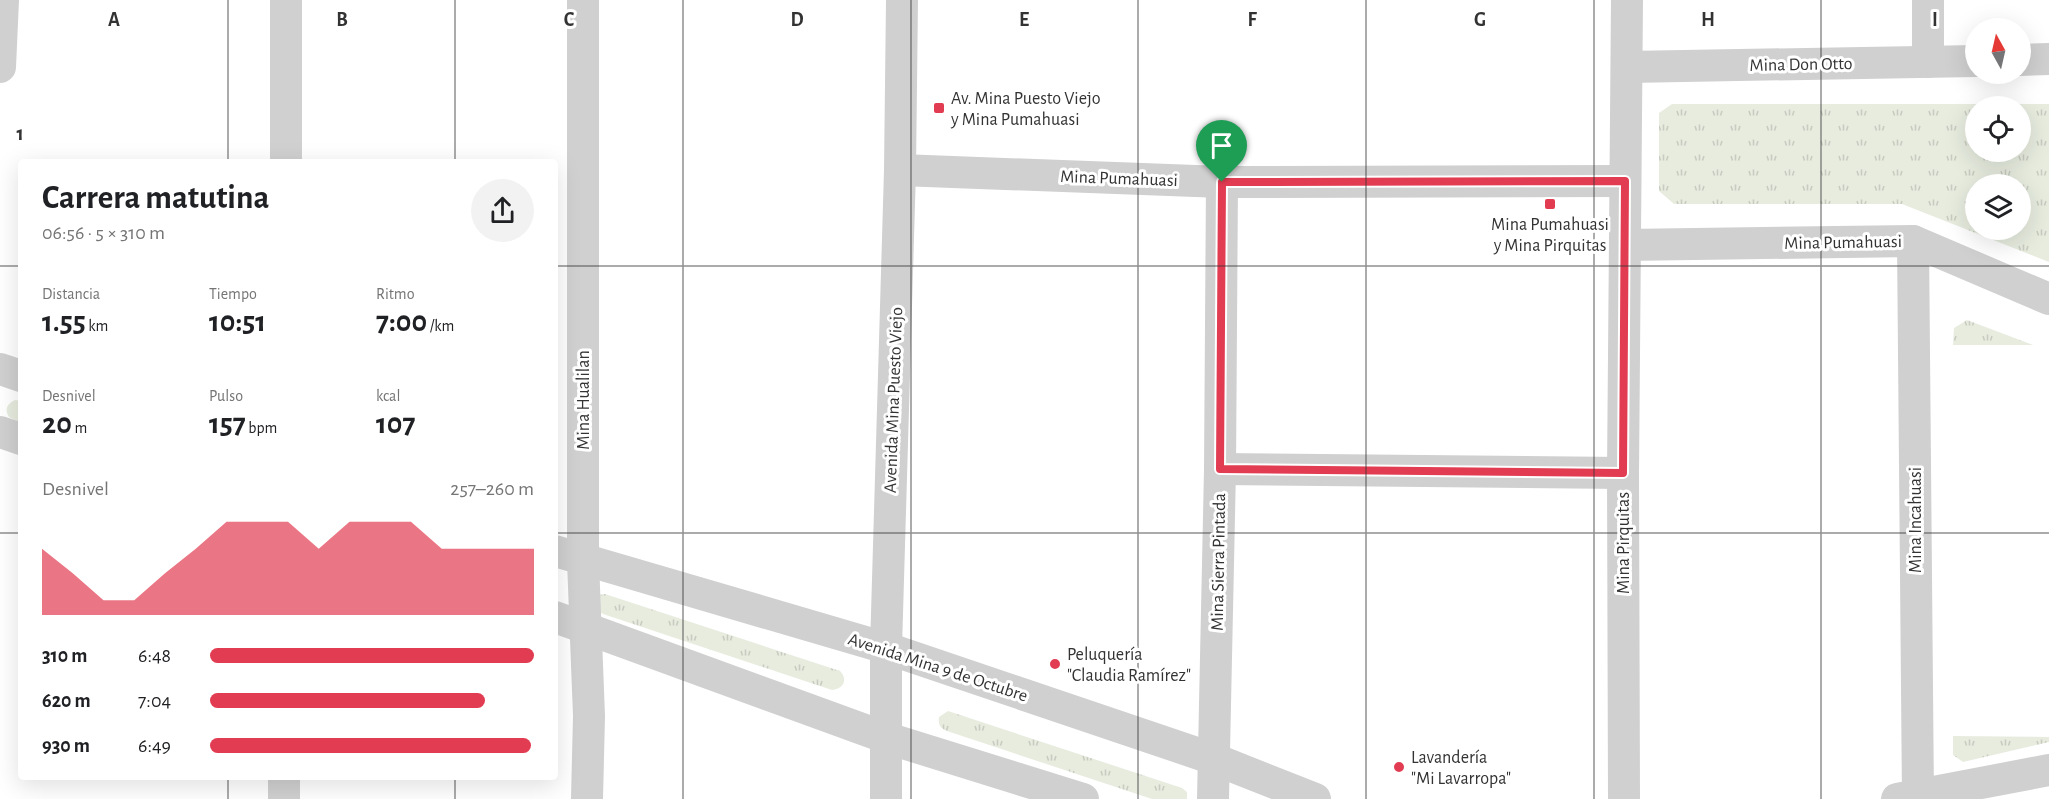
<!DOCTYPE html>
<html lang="es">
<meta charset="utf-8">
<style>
body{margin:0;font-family:"Alegreya Sans",sans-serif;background:#f2f2f2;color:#202124;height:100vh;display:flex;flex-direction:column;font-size:22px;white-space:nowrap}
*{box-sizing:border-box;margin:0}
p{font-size:20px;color:#757577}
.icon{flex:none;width:33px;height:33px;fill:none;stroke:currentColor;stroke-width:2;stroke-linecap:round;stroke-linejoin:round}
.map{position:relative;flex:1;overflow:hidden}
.panel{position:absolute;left:18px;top:159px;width:540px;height:621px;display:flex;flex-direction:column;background:#fff;border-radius:6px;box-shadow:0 6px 24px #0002}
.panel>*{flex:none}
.needle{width:39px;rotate:352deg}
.tools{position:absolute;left:1965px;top:18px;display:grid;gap:12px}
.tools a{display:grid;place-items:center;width:66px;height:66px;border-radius:50%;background:#fff;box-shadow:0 6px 24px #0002;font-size:30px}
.pin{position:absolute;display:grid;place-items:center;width:51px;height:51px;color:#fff;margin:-62px -26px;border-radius:50% 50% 50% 0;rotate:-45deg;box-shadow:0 0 6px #0007}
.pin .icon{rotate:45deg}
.round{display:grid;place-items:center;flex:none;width:63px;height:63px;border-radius:32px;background:#f2f2f2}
.overview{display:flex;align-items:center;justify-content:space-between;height:102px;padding:0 24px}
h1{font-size:33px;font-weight:600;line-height:45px}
.metrics{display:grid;grid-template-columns:repeat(3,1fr);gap:9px;height:102px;padding:6px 24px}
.metrics div{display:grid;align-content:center}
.metrics b{font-size:30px;font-weight:600}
.metrics small{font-size:16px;font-weight:400}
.metrics p{font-size:16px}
.chart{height:168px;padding:12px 24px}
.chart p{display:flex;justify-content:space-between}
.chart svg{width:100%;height:108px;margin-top:6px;fill:#e23c52;opacity:.7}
ul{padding:0 24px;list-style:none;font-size:20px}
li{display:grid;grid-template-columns:96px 72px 1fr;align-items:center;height:45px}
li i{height:15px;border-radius:8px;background:#e23c52}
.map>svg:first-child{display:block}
</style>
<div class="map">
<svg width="2049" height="799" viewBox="0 0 2049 799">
<defs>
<pattern id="grass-tufts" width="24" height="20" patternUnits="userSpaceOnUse" patternTransform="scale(1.5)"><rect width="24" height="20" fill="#e7ecdf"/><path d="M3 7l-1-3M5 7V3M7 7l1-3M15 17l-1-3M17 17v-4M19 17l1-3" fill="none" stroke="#c7cbc0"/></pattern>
</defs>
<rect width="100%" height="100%" fill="#fff"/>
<g fill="url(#grass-tufts)" fill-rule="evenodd">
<path d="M1672,104H2049V262L1902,204H1674L1659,191V113ZM1976,106H2020V152H1976ZM2020,184V230H1976V184Z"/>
<polygon points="1967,320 2033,345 1953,345 1954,328"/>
<path d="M15,400L21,401V423L9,417C4,409 7,404 15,400Z"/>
<path d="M605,594L840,671C848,679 844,689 832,690L603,614L598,611L599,595Z"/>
<path d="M948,711L1182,788L1187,792V799H1152L947,731C940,728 938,725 939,717Z"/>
<polygon points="1953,736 2049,737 2049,742 1963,762 1953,755"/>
</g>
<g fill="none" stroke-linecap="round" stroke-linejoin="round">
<g stroke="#d0d0d0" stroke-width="32">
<polyline points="286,0 286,162"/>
<polyline points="583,0 583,561 589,716 587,799"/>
<polyline points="2020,60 2049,59"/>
<polyline points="1928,62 1928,0"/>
<polyline points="0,67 3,0"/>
<polyline points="1627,67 1976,61"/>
<polyline points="900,170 1222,182 1625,181"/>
<polyline points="1913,241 1918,799"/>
<polyline points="1625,245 1913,241 2049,299"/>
<polyline points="0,369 21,376"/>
<polyline points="0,432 21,439"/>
<polyline points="1220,469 1623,473"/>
<polyline points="555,551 886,648 1214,759 1315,799"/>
<polyline points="555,617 887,738 1083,799"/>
<polyline points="284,799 284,777"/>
<polyline points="886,799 886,648 900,170 902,0"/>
<polyline points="1213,799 1220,469 1222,182"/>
<polyline points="1624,799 1623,473 1627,0"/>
<polyline points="1897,799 2049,770"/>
</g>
</g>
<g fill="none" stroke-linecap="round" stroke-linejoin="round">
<g stroke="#fff" stroke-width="12">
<polygon id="route" points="1625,181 1623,473 1220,469 1222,182"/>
</g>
<use href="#route" stroke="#e23c52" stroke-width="8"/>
</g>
<path fill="none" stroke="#333" stroke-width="1.5" stroke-opacity="0.55" d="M228,0V162M455,0V162M683,0V799M911,0V799M1138,0V799M1366,0V799M1594,0V799M1821,0V799M0,266H21M555,266H2049M0,533H21M555,533H2049M228,777V799M455,777V799"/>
<g fill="#e23c52" stroke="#fff" stroke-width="2">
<rect x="933" y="102" width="12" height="12" rx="3"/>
<rect x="1544" y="198" width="12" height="12" rx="3"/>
<circle cx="1055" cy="664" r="6"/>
<circle cx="1399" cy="767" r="6"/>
</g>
<g text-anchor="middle" stroke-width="6" stroke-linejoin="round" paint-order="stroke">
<g font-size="18" fill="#333" stroke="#fff">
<text transform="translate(1801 64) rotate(-1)" y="6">Mina Don Otto</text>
<text transform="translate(1119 178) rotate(2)" y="6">Mina Pumahuasi</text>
<text transform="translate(1843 242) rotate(-1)" y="6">Mina Pumahuasi</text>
<text transform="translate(583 400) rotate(-90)" y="6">Mina Hualilan</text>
<text transform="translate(893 400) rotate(-88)" y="6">Avenida Mina Puesto Viejo</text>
<text transform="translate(1915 520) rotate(-90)" y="6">Mina Incahuasi</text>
<text transform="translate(1623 543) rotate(-90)" y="6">Mina Pirquitas</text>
<text transform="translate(1218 562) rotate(-89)" y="6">Mina Sierra Pintada</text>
<text transform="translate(938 667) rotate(18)" y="6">Avenida Mina 9 de Octubre</text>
</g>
<g font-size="18" fill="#333" stroke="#fff" text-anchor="start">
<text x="951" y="104">Av. Mina Puesto Viejo<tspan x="951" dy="21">y Mina Pumahuasi</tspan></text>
<text x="1550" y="230" text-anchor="middle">Mina Pumahuasi<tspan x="1550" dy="21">y Mina Pirquitas</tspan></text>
<text x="1067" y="660">Peluquería<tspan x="1067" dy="21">"Claudia Ramírez"</tspan></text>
<text x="1411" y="763">Lavandería<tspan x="1411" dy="21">"Mi Lavarropa"</tspan></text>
</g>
</g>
<g font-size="20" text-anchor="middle" font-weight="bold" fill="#333" stroke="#fff" stroke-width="6" stroke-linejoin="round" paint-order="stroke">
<text x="114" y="26">A</text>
<text x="342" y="26">B</text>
<text x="569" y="26">C</text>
<text x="797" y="26">D</text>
<text x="1024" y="26">E</text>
<text x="1252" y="26">F</text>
<text x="1480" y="26">G</text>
<text x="1708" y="26">H</text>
<text x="1935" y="26">I</text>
<text x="20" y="140">1</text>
</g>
</svg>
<div class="tools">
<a><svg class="needle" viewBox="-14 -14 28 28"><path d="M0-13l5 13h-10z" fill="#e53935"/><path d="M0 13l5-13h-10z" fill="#757577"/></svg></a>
<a><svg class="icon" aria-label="locate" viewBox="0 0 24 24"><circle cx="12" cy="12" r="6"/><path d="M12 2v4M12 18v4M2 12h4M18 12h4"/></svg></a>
<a><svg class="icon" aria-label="layers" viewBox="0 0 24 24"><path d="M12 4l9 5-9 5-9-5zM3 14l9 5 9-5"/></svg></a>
</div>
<div class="pin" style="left:1222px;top:182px;background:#1e9e55"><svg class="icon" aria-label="arrive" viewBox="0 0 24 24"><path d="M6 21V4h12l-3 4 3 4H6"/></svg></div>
<section class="panel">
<div class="overview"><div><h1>Carrera matutina</h1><p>06:56 · 5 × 310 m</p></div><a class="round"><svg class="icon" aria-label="share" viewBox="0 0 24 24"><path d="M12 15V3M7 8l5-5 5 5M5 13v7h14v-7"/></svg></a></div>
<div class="metrics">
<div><p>Distancia</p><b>1.55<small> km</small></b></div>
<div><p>Tiempo</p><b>10:51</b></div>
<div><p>Ritmo</p><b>7:00<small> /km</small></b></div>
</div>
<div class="metrics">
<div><p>Desnivel</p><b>20<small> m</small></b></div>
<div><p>Pulso</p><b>157<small> bpm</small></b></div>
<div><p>kcal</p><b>107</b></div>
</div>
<div class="chart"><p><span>Desnivel</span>257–260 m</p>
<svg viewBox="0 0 160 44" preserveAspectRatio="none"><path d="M0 44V17L10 27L20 38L30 38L40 27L50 17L60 6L70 6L80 6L90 17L100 6L110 6L120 6L130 17L140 17L150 17L160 17V44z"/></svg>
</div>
<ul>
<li><b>310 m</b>6:48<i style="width:100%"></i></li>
<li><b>620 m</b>7:04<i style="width:85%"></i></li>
<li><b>930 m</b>6:49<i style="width:99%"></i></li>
</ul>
</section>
</div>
